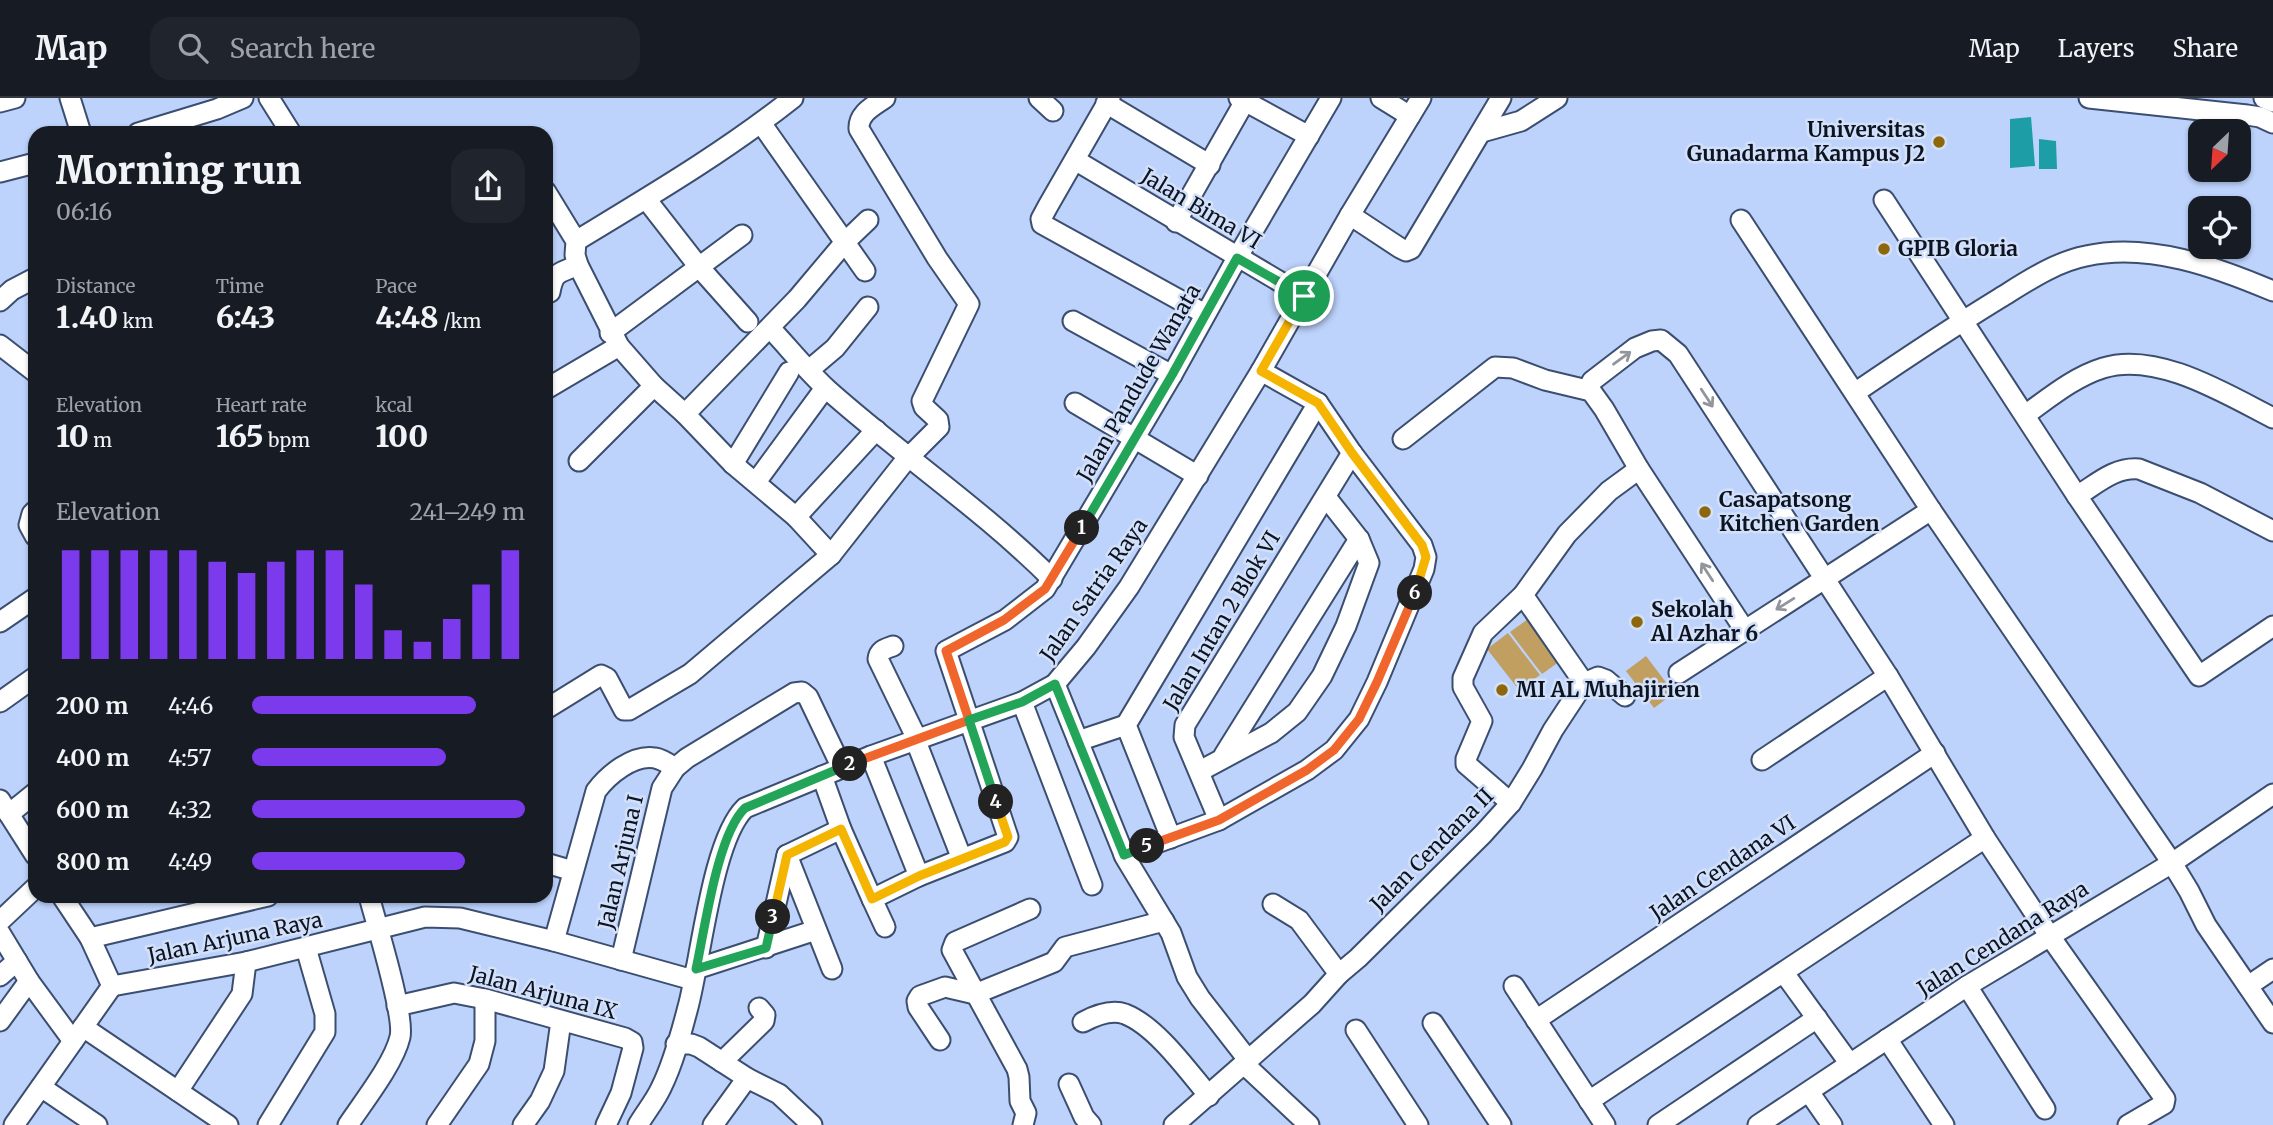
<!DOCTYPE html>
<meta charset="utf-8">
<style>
body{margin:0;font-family:Merriweather,serif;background:#20242c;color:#f1f3f6;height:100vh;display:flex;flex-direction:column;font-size:26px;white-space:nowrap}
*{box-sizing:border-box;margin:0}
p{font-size:23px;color:#9ea1a6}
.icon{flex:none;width:38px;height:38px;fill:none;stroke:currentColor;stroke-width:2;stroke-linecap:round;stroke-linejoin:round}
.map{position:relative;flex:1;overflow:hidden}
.drawer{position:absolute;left:28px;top:28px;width:525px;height:777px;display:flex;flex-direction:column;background:#171b24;border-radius:21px;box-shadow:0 2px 5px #0004}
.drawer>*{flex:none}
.needle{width:46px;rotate:205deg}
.fabs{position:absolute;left:2188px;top:21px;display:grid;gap:14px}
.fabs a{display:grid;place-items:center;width:63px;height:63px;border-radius:14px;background:#171b24;box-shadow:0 2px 5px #0004;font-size:35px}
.pin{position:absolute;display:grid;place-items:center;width:60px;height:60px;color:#fff;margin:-30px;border:4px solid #fff;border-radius:50%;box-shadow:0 2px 7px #0007}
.km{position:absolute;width:35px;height:35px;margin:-18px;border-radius:50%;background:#222;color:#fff;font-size:19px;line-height:35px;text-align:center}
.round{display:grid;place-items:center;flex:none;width:74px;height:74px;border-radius:21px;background:#20242c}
.head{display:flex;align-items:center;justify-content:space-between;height:119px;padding:0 28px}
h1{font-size:38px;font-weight:800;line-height:52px}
.figures{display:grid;grid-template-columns:repeat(3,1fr);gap:10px;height:119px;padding:7px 28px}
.figures div{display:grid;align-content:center}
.figures b{font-size:30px;font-weight:800}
.figures small{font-size:19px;font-weight:400}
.figures p{font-size:19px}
.chart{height:196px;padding:14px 28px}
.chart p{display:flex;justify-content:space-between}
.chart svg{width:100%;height:126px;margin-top:7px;stroke:#7c3aed;stroke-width:6}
ul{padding:0 28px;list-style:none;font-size:23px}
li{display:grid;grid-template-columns:112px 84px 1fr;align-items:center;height:52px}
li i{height:18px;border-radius:9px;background:#7c3aed}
header{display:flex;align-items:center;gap:42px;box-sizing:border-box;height:98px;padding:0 35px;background:#171b24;border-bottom:2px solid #363941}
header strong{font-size:33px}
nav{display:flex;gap:38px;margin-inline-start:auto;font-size:24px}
.search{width:490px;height:63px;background:#20242c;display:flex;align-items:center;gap:18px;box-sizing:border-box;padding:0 24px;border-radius:21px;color:#9ea1a6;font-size:26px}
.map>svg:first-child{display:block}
</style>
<header>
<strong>Map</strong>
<div class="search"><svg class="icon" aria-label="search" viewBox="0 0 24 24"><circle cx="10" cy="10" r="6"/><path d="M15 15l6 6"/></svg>Search here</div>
<nav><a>Map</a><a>Layers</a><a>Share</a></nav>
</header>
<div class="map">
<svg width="2273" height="1027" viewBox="0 0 2273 1027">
<rect width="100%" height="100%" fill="#bdd3fc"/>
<g fill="#c09f60">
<polygon points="1531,519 1563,561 1542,576 1510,534"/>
<polygon points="1508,535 1540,577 1519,592 1487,551"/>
<polygon points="1646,558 1674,595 1654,610 1626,573"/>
</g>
<g fill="#1d9da6">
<polygon points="2031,19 2035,68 2010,70 2010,21"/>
<polygon points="2039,41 2056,43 2057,71 2039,71"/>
</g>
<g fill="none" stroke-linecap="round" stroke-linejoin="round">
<g stroke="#3c4e70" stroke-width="23">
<g id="minor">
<polyline points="70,0 81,35"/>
<polyline points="269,0 291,35"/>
<polyline points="1039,0 1053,13"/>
<polyline points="1110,0 1048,108 1041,121 1042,126 1205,216"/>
<polyline points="1239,0 1309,38"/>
<polyline points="1381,0 1410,18"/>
<polyline points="2089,0 2247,17 2260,19 2273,25"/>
<polyline points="2264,0 2273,4"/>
<polyline points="0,4 15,0"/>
<polyline points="1106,5 1210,67"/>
<polyline points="761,25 865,173"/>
<polyline points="1482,34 1521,23 1557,0"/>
<polyline points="138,35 217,11 243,0"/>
<polyline points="1075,62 1304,198"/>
<polyline points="0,74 35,65"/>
<polyline points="546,94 576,143 575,157 578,167 619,248 654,288"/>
<polyline points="646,101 699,169 748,224"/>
<polyline points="1884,102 2077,398 2199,578 2273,528"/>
<polyline points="1350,117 1400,150 1406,153 1411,151 1501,0"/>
<polyline points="1741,122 1931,412 2172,765 2189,793 2206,827 2273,925"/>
<polyline points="1176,124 1245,3"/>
<path d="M576,143C650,98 725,54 793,0"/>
<path d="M546,196L550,194C554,173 558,176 578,167"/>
<polyline points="0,203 12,192 35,180"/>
<polyline points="1073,223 1172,277"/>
<path d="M770,230C789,250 807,273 828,292C901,357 983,412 1052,481"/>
<polyline points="610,235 742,137"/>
<polyline points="0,247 35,274"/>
<polyline points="809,272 835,250 868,209"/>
<polyline points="546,291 619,248"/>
<polyline points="1591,293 1589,290 1592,283 1635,250 1652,243 1661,242 1678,256 1888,578 1985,740 2049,837 2165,1001 2164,1006 2128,1027"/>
<path d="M1856,294C1903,262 1951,230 2000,200C2026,184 2055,164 2086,158C2149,144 2216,169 2273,193"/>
<polyline points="1075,305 1198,378"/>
<polyline points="685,316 733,366 796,419 831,457"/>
<path d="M2025,317C2049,300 2074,279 2103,270C2157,253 2226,296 2273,320"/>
<polyline points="1403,341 1495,269 1513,270 1545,282 1591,293 1604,311 1639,371 1744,531"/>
<polyline points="579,363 654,288 685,316 797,201 845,144 868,122"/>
<polyline points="733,366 789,274"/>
<polyline points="756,384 825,290"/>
<path d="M2077,398C2097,386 2114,369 2139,371L2200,395L2273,433"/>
<polyline points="35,413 32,416 29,427 35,438"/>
<polyline points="796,419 876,332"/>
<polyline points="0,524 35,500"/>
<path d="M893,548C885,551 879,552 878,561L917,641V646L962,761"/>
<polyline points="1679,575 1931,412"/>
<polyline points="1584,585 1523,497 1567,436 1609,393 1639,371"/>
<polyline points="1055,586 1125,759 1171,835 1187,879 1200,900 1249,963"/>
<polyline points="0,604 35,579"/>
<polyline points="1022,604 1092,787"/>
<path d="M546,611L601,577L607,580L624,612H629L690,576L831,457L905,363L939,329L938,322L924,309L922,303L969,206L937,160L859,31C858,15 874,8 885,0"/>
<polyline points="1078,643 1126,627"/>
<polyline points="1224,657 1359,441"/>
<polyline points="871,658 919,778"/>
<polyline points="1762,662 1888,578"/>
<polyline points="1200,673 1271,635 1297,614 1322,578 1346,528 1369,465 1359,441 1326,399"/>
<polyline points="822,678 841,731 872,801 919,778 1005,744 1008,739 946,553 1005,522 1045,491 1172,277 1237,160 1331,0"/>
<polyline points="0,702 35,757"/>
<polyline points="1511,705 1466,666 1466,661 1482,623 1463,589 1463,580 1483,535 1523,497"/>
<polyline points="9,716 35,695"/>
<polyline points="1219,722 1184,639 1185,627 1352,355"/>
<polyline points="1171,740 1126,627 1318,305"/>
<polyline points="787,757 832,871"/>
<polyline points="1124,757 1219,722 1307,672 1334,652 1359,621 1377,584 1424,471 1426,459 1422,447 1352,355 1318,305 1261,273"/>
<polyline points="546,765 573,773"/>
<polyline points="62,798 90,840 112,888"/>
<polyline points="872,801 885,829"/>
<polyline points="1273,806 1299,822 1339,876"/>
<polyline points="0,823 35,790"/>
<polyline points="0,835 29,883 73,943"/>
<polyline points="90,840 268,798"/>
<path d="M554,843L596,693C608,677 633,656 655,660C662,661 669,666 675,670"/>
<polyline points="766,850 787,757 841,731"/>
<polyline points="621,862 662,690 675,670 687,660 794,595 802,594 808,599 842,670"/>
<polyline points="696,871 816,832"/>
<polyline points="1784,875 1850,966"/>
<polyline points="0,878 17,863"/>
<polyline points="112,888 246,864 425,819 460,820 554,843 693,882"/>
<polyline points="1514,888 1605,1027"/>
<polyline points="1967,888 2045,1011"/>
<polyline points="2248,888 2273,871"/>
<polyline points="397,908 454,895 485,901 625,940 632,944 633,950 621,995 606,1027"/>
<polyline points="1536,922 1935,655"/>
<polyline points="0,923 29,883"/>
<path d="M1083,924C1096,917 1111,911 1125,916C1156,928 1188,973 1209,998"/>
<polyline points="1433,925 1501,1027"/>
<polyline points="83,929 228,1027"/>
<polyline points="1356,932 1418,1027"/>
<polyline points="1887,941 1944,1027"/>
<polyline points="940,942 918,909 917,903 920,898 945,889 975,896 1054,864 1065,849 1164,823"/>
<polyline points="676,946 691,946 699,949 747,980 779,996 812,1027"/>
<polyline points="722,964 764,923 765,917 759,910"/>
<polyline points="1245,967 1309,1027"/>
<polyline points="1069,986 1084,1019 1091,1027"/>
<polyline points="41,989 97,1027"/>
<polyline points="178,993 242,896 246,864"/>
<polyline points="1809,994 1832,1027"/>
<polyline points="1589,1003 1985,740"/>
<polyline points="14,1027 112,888"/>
<polyline points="268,1027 325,934 325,916 306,850"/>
<path d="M348,1027C364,1003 394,965 400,939C405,917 376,825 369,798"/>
<polyline points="437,1027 479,966 485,943 485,901"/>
<polyline points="523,1027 540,1003 554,973 561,923"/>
<path d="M638,1027C645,1015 655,1003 661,990C673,966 681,936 688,909C701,861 712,742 745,710L871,658L1022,604L1055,586L1086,549L1129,489L1261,273L1350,117L1421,0"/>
<polyline points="713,1027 747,980"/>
<polyline points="1023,1027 1026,1015 1020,1003 1019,979 1017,971 952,852 955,844 1030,811"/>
<polyline points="1174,1027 1312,906 1339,876 1358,860 1483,736 1511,705 1532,671 1553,632 1584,585 1598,579 1606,582 1625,598"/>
<polyline points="1658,1027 1817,920"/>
<polyline points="1758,1027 1967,888 2172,765 2273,696"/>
</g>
</g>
<use href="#minor" stroke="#fff" stroke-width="19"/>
</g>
<defs><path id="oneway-shaft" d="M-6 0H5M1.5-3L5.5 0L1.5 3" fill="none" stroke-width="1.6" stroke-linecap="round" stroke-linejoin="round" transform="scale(1.75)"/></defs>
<g stroke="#92959b">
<use href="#oneway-shaft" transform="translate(1622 260) rotate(-36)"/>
<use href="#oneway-shaft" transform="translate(1707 300) rotate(57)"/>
<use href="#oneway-shaft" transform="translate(1707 474) rotate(-123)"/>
<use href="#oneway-shaft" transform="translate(1785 506) rotate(148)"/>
</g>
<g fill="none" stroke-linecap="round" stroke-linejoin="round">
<g stroke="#fff" stroke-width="14">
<polyline id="split-1" points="1082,430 1172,277 1237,160 1304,198"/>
</g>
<g stroke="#fff" stroke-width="14">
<polyline id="split-2" points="850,666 969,622 946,553 1004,522 1045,491 1082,430"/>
</g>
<g stroke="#fff" stroke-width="14">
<path id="split-3" d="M773,819L766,850L696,871C705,831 717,737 745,710L850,666"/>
</g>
<g stroke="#fff" stroke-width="14">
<polyline id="split-4" points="773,819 787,757 841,731 872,801 919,778 1005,744 1008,739 996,704"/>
</g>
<g stroke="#fff" stroke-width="14">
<polyline id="split-5" points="996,704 969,622 1022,604 1055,586 1124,757 1147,748"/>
</g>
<g stroke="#fff" stroke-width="14">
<polyline id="split-6" points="1147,748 1219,722 1307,672 1334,652 1359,621 1377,584 1415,495"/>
</g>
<g stroke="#fff" stroke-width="14">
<polyline id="split-7" points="1304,198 1261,273 1318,305 1352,355 1422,447 1426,459 1415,495"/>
</g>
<use href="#split-1" stroke="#22a559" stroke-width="9"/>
<use href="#split-2" stroke="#f0652b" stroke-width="9"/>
<use href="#split-3" stroke="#22a559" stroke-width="9"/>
<use href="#split-4" stroke="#f5b400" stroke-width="9"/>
<use href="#split-5" stroke="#22a559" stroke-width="9"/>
<use href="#split-6" stroke="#f0652b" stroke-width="9"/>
<use href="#split-7" stroke="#f5b400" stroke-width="9"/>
</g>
<g fill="#8d6709" stroke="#d3e0f9" stroke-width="2.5">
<circle cx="1939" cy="44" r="7"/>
<circle cx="1884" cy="151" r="7"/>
<circle cx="1705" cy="414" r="7"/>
<circle cx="1637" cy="524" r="7"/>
<circle cx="1502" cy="592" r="7"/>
</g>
<g text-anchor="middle" stroke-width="5" stroke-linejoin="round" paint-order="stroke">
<g font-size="21" font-weight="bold" fill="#0c1321" stroke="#d3e0f9" text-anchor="start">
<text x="1925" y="39" text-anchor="end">Universitas<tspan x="1925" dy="24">Gunadarma Kampus J2</tspan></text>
<text x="1898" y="158">GPIB Gloria</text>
<text x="1719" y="409">Casapatsong<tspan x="1719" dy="24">Kitchen Garden</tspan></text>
<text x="1651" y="519">Sekolah<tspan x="1651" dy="24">Al Azhar 6</tspan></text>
<text x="1516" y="599">MI AL Muhajirien</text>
</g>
<g font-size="21" fill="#0c1321" stroke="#d3e0f9">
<text transform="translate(1201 111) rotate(31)" y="7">Jalan Bima VI</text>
<text transform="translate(1139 285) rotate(-60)" y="7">Jalan Pandude Wanata</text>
<text transform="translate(1094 492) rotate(-55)" y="7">Jalan Satria Raya</text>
<text transform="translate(1222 523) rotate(-59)" y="7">Jalan Intan 2 Blok VI</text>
<text transform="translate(1432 752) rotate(-45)" y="7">Jalan Cendana II</text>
<text transform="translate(621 764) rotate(-77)" y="7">Jalan Arjuna I</text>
<text transform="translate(1723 770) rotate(-34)" y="7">Jalan Cendana VI</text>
<text transform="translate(235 840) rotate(-12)" y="7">Jalan Arjuna Raya</text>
<text transform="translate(2003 841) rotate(-32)" y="7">Jalan Cendana Raya</text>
<text transform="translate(543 895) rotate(15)" y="7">Jalan Arjuna IX</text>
</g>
</g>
</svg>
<div class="fabs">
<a><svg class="needle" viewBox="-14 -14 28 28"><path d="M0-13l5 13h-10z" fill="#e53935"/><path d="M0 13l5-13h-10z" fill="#9ea1a6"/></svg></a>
<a><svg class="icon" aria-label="locate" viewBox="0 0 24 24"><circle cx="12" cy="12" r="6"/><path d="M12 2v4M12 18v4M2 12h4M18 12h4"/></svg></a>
</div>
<div class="pin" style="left:1304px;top:198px;background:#1e9e55"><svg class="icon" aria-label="arrive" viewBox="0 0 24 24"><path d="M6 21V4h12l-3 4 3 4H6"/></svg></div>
<b class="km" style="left:1082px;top:430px">1</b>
<b class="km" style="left:850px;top:666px">2</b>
<b class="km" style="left:773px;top:819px">3</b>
<b class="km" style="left:996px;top:704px">4</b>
<b class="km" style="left:1147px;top:748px">5</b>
<b class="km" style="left:1415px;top:495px">6</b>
<section class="drawer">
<div class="head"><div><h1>Morning run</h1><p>06:16</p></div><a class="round"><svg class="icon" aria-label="share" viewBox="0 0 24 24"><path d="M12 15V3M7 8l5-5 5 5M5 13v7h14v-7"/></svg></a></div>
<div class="figures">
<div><p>Distance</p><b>1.40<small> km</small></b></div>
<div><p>Time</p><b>6:43</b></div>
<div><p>Pace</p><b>4:48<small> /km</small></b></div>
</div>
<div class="figures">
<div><p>Elevation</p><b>10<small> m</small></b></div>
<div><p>Heart rate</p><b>165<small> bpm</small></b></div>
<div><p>kcal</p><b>100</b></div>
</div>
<div class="chart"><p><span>Elevation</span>241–249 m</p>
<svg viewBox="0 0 160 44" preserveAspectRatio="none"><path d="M5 44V6M15 44V6M25 44V6M35 44V6M45 44V6M55 44V10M65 44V14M75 44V10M85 44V6M95 44V6M105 44V18M115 44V34M125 44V38M135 44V30M145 44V18M155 44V6"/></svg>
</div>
<ul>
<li><b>200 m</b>4:46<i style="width:82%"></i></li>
<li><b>400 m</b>4:57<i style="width:71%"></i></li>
<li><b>600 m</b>4:32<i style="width:100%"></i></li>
<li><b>800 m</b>4:49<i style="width:78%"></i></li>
</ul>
</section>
</div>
